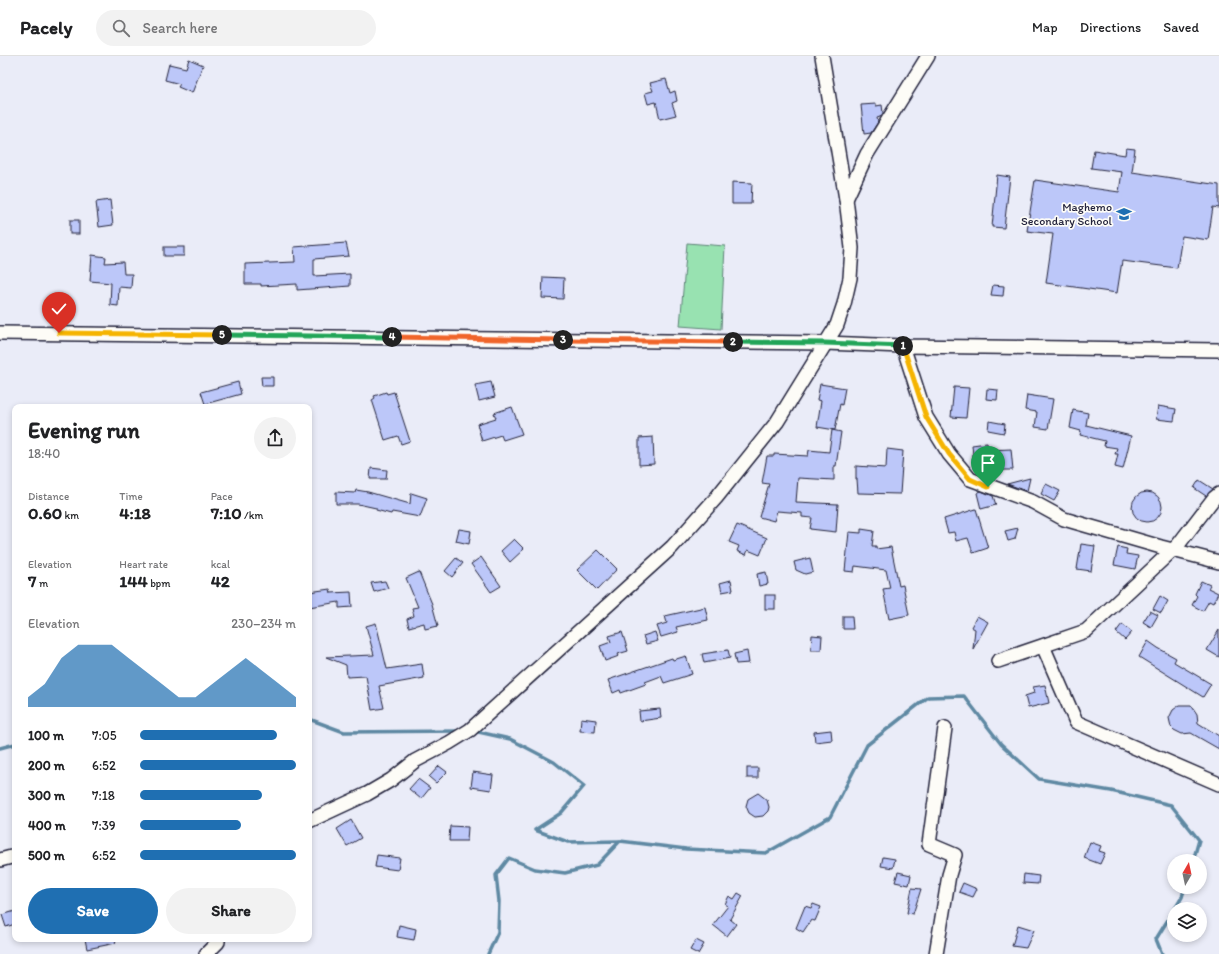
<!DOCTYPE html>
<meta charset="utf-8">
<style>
body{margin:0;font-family:Itim,sans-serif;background:#f2f2f2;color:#202124;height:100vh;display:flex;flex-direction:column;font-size:15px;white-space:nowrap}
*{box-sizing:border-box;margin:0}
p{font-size:13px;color:#757577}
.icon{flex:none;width:22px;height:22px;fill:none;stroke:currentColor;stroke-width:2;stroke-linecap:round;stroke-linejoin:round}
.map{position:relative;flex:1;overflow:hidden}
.details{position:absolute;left:12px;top:348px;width:300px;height:538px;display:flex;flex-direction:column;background:#fff;border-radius:8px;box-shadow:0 2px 6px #0003}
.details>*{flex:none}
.needle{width:26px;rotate:9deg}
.fabs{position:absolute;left:1167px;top:798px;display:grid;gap:8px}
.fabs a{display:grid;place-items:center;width:40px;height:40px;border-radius:50%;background:#fff;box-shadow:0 2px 6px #0003;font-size:20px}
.pin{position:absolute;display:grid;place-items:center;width:34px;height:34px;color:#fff;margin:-41px -17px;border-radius:50% 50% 50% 0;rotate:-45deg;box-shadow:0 0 4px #0007}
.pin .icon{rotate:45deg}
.km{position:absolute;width:20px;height:20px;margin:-10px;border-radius:50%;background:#222;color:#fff;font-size:11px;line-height:20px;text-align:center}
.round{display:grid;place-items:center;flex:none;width:42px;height:42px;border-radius:21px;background:#f2f2f2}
.summary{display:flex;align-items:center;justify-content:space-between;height:68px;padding:0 16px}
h1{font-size:22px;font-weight:800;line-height:30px}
.stats{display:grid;grid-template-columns:repeat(3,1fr);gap:6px;height:68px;padding:4px 16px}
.stats div{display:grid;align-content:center}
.stats b{font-size:17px;font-weight:800}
.stats small{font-size:11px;font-weight:400}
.stats p{font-size:11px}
.chart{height:112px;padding:8px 16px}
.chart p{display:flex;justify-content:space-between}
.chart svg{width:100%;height:72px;margin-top:4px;fill:#1f6fb2;opacity:.7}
.primary-button{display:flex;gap:8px;margin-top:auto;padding:8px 16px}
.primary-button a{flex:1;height:46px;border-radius:24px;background:#1f6fb2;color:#fff;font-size:16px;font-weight:800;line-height:46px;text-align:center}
.primary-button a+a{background:#f2f2f2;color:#202124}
ul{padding:0 16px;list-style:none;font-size:13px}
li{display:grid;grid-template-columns:64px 48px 1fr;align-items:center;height:30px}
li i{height:10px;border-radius:5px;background:#1f6fb2}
header{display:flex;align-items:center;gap:24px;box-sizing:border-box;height:56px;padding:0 20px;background:#fff;border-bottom:1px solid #e0e0e0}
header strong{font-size:19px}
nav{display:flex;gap:22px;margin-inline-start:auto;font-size:14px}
.search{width:280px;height:36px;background:#f2f2f2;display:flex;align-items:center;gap:10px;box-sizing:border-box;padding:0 14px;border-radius:22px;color:#757577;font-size:15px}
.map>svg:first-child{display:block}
</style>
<header>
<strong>Pacely</strong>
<div class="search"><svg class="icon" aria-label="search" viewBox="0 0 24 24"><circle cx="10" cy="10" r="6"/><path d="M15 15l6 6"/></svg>Search here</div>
<nav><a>Map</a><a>Directions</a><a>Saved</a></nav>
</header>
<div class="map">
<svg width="1219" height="898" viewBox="0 0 1219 898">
<rect width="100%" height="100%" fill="#eaecf8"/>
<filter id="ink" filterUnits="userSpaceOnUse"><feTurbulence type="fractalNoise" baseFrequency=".025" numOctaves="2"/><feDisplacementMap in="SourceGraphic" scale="8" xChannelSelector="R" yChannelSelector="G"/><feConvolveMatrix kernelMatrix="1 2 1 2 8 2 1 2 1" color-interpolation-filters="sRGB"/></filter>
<g filter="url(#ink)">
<polygon fill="#98e2b1" stroke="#5d8276" points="687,187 725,190 721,273 680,270"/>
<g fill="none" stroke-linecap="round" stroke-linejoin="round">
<g stroke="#5f89a3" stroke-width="3.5">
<polyline points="309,663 344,676 460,675"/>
<polyline points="474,675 510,683 554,706 584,730 561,757 535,774 568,786 620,785 686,793 766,797 830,761 867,689 928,641 964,640 1001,688 1039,723 1111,735 1171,749 1199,784 1193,805"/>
<polyline points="0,692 15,688"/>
<polyline points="1175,853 1182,841 1185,831"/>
<polyline points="488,898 498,876 499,845 496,819 509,802 535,813 565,817 597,809 620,785"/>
<polyline points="1162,898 1156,883 1174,854"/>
</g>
</g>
<g fill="#bcc7f9" stroke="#22223b">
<polygon points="189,3 203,9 192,37 178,31 180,28 165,24 169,8 186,12"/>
<polygon points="666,23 670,37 675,35 677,45 672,47 676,59 660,63 656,46 648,48 645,37 653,35 650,27"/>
<polygon points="876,48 876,50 882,49 883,57 880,61 877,62 878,66 871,77 864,78 861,49"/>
<polygon points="1126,92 1135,93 1132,116 1219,129 1219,152 1213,151 1208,184 1182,180 1177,212 1122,205 1117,237 1046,227 1053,178 1027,175 1035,124 1119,136 1122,116 1091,112 1094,94 1125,99"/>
<polygon points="997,119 1010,121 1004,172 992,171"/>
<polygon points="732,126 752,127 751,148 732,148"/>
<polygon points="110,144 113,169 99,171 96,146"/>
<rect x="70" y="164" width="9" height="14"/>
<polygon points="346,187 349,200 314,203 314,220 350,218 350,230 297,234 297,228 261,230 261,228 245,228 245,208 295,206 294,191"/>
<rect x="164" y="191" width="20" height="9"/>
<polygon points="92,199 106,201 105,207 123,206 124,218 132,218 131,232 119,231 118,250 110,249 111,227 90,225"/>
<polygon points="543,221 564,222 563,243 542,242"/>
<polygon points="993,229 1004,230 1003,240 991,239"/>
<polygon points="261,321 273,321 273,330 262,330"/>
<polygon points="238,326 241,338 205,348 201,336"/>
<polygon points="491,326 495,341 479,345 475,329"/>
<polygon points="820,328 845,332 842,349 840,348 835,374 817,371 821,345 817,344"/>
<polygon points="954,331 969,332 966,362 951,361"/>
<polygon points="987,333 998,334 997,344 986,343"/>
<polygon points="386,336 387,338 394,336 410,385 401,388 398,380 385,384 372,344 375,342 374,340"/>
<polygon points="1027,339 1053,343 1048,373 1035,371 1037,356 1025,354"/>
<polygon points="1158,350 1176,353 1174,365 1156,363"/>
<polygon points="512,351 522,378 503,384 501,379 482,385 477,368 496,362 494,357"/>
<polygon points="1073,354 1088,357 1086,369 1131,380 1123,413 1115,411 1118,398 1115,398 1117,392 1104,390 1105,385 1080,379 1081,375 1070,372"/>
<polygon points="989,365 1005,368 1004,377 988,374"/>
<polygon points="832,374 841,376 836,410 834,410 834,424 798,422 796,446 838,448 836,476 810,473 812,462 802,461 802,457 777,455 774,465 759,461 769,428 762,427 767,400 774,400 774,398 808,400 809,394 829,396"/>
<polygon points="653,381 654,408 639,409 639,382"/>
<polygon points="987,387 988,394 1011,393 1013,414 1000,414 1000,406 974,409 972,389"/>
<polygon points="887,393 903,395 900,438 858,437 857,423 856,423 856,410 886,412"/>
<polygon points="371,412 387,414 386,423 370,423"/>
<polygon points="1030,422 1027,435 1007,428"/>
<polygon points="1199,424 1213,433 1206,440 1194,432"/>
<polygon points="1046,428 1060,435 1054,445 1041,438"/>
<polygon points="356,434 368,436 410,448 411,437 427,442 420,461 392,456 391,458 376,454 376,452 358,448 336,448 336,436 355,437"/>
<polygon points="981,435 993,440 996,449 981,453 977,437"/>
<circle cx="1147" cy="451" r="15"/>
<polygon points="976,453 988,492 973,497 968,482 956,485 954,476 948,477 944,463"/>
<polygon points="737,469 767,482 760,499 748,494 746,499 737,495 739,490 729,486"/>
<polygon points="1018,472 1015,483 1008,485 1005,475"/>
<polygon points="459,473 471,475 469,488 456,485"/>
<polygon points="861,473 874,475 872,490 876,490 876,493 891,491 899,530 903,529 909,559 889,563 883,533 890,532 886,514 855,510 854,516 845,515 849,476 861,477"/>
<polygon points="514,483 524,493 510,506 501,495"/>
<polygon points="1081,488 1095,490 1091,515 1077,513"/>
<polygon points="1118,491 1127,493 1126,498 1138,500 1135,513 1114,509"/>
<polygon points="598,494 617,513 597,534 577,514"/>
<polygon points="481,501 501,530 491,536 471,508"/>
<polygon points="456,502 463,507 452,521 445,515"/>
<polygon points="810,502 813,516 805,518 796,514 794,506"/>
<polygon points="419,516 432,548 438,570 425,573 424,567 409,571 407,563 414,560 412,552 418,551 406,522"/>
<polygon points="766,516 768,528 759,530 757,518"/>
<polygon points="731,524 733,534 722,536 720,527"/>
<polygon points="385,525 388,532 374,536 371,527"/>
<polygon points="1201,525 1210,529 1208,532 1218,537 1213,547 1209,545 1203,555 1192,549 1197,540 1195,538"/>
<polygon points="330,533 331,537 351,536 352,551 339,552 339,546 309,551 309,536"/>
<rect x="765" y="539" width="10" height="14"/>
<polygon points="1160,540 1168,545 1161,557 1153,553"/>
<polygon points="705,551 708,564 676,571 678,576 661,581 657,570 667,567 665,560"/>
<polygon points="1150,555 1158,559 1151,571 1143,566"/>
<polygon points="843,560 852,560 853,573 843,573"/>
<polygon points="977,560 988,566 973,593 975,573 971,571"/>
<polygon points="376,567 387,613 422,608 424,622 379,630 384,652 372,654 366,620 347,621 346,609 326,601 374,599 366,570"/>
<polygon points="1122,568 1132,576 1125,584 1116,576"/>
<polygon points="1219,574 1219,601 1207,594"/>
<polygon points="622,576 628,595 618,598 619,600 605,605 600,590 611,586 609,580"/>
<polygon points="655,576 658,585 646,588 643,580"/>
<polygon points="812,579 822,580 821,594 811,594"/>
<polygon points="1148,585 1158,592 1176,602 1174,606 1211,628 1203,641 1139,601"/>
<polygon points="728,594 730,602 704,607 702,598"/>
<polygon points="747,595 749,607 736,608 734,598"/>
<polygon points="686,600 692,618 664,627 661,620 645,626 646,628 621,637 620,634 613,637 608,624 672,602 673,604"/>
<polygon points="1045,629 1049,647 1028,652 1025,640 1034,637 1033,631"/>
<polygon points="1180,649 1191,649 1197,658 1198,667 1219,680 1219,693 1191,677 1182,678 1174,674 1171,671 1169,662 1173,654"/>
<polygon points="660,653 661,662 640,665 639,655"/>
<polygon points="581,662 596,664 595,676 580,675"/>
<polygon points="831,674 832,684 815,686 814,676"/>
<polygon points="439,710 447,716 436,727 429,721"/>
<rect x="747" y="712" width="11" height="10"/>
<polygon points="473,716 493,719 491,734 471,731"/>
<polygon points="418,723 430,732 421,743 409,733"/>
<polygon points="758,737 767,744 769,751 768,755 763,760 755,761 749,757 746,750 748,743"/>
<polygon points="351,764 361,782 347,790 337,773"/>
<polygon points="450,770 468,771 467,785 449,785"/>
<polygon points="1090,786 1101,790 1099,795 1105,797 1100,808 1084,802"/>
<polygon points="377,799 400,802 398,814 375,811"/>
<polygon points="883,801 895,803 893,812 881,810"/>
<polygon points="898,816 911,819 909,829 895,826"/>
<polygon points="1024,818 1039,820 1038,828 1023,827"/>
<polygon points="963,827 977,833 973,841 959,836"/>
<polygon points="912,832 921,833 913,858 907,857"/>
<polygon points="738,837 743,840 730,863 736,868 727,880 713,869 728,850 725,848 729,840 734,843"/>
<polygon points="813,848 821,851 815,865 811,864 803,876 796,872 805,850 811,852"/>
<polygon points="15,855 15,868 6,871 2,859"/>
<polygon points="399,869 416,873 414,884 397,881"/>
<polygon points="1018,869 1034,874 1026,892 1012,890"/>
<polygon points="85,883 115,883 116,887 87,893"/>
<polygon points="696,884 704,888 698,898 690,894"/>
</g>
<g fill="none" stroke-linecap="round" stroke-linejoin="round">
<g stroke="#22223b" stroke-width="16">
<g id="minor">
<polyline points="846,143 867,98 928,0"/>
<polyline points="0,277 825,287 903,290 1219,294"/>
<polyline points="903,290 926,361 949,398 970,423 1033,446 1064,463 1161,491 1219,506"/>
<polyline points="1043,590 1076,666 1219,728"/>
<polyline points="998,605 1086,575 1178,489 1214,442 1219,438"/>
<polyline points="309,765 367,738 391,724 415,705 449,687 470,674 672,491 716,442 777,366 837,269 844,248 850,222 852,192 846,143 822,0"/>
<polyline points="0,804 15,800"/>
<polyline points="206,898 218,886 218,883"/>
<polyline points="936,898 949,819 955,799 929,788 945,672"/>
</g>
</g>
<use href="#minor" stroke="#fdfcf7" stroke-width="13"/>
</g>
</g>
<g fill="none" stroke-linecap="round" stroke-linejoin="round" filter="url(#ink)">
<g stroke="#fff" stroke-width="8">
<polyline id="split-1" points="903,290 926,361 949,398 970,423 988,431"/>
</g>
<g stroke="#fff" stroke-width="8">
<polyline id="split-2" points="733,286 825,287 903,290"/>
</g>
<g stroke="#fff" stroke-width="8">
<polyline id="split-3" points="563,284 733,286"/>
</g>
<g stroke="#fff" stroke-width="8">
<polyline id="split-4" points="392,281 563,284"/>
</g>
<g stroke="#fff" stroke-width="8">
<polyline id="split-5" points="222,279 392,281"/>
</g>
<g stroke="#fff" stroke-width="8">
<polyline id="split-6" points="59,277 222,279"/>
</g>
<use href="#split-1" stroke="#f5b400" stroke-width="5"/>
<use href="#split-2" stroke="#22a559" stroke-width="5"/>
<use href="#split-3" stroke="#f0652b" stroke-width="5"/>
<use href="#split-4" stroke="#f0652b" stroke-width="5"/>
<use href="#split-5" stroke="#22a559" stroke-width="5"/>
<use href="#split-6" stroke="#f5b400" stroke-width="5"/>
</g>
<defs>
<g id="school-bare" transform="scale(1.2)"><path d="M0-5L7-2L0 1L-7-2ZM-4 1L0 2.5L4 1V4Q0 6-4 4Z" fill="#1f6fb2" stroke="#fdfcf7" stroke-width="2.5" paint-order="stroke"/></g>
</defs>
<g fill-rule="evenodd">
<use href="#school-bare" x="1124" y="158"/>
</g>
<g text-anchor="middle" stroke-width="3.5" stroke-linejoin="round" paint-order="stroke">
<g font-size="12" fill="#22223b" stroke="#fdfcf7" text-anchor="end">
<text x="1112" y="155">Maghemo<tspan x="1112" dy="14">Secondary School</tspan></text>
</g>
</g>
</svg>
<div class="fabs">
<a><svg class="needle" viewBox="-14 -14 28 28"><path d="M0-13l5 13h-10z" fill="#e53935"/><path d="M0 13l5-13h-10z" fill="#757577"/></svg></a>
<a><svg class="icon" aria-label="layers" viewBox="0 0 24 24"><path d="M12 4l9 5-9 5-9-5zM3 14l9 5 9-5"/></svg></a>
</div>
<div class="pin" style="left:988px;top:431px;background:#1e9e55"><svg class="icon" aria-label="arrive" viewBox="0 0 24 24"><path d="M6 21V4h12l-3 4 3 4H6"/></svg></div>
<div class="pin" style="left:59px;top:277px;background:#d93025"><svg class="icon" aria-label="check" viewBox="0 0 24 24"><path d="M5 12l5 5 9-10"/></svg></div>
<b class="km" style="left:903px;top:290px">1</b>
<b class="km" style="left:733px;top:286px">2</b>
<b class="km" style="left:563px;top:284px">3</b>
<b class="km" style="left:392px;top:281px">4</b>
<b class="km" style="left:222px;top:279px">5</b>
<section class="details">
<div class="summary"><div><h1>Evening run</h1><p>18:40</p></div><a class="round"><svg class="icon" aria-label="share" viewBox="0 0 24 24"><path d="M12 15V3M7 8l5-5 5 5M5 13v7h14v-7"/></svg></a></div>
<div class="stats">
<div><p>Distance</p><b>0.60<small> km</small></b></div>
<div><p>Time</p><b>4:18</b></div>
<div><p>Pace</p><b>7:10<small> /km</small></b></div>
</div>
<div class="stats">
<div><p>Elevation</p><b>7<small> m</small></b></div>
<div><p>Heart rate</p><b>144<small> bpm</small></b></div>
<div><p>kcal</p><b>42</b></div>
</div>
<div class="chart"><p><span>Elevation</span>230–234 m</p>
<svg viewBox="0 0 160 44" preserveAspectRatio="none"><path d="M0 44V38L10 30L20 14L30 6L40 6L50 6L60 14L70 22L80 30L90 38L100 38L110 30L120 22L130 14L140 22L150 30L160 38V44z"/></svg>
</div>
<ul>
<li><b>100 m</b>7:05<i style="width:88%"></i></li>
<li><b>200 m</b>6:52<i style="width:100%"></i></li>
<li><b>300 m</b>7:18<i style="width:78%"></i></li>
<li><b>400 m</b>7:39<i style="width:65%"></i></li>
<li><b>500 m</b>6:52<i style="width:100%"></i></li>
</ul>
<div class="primary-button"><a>Save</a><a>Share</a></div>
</section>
</div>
